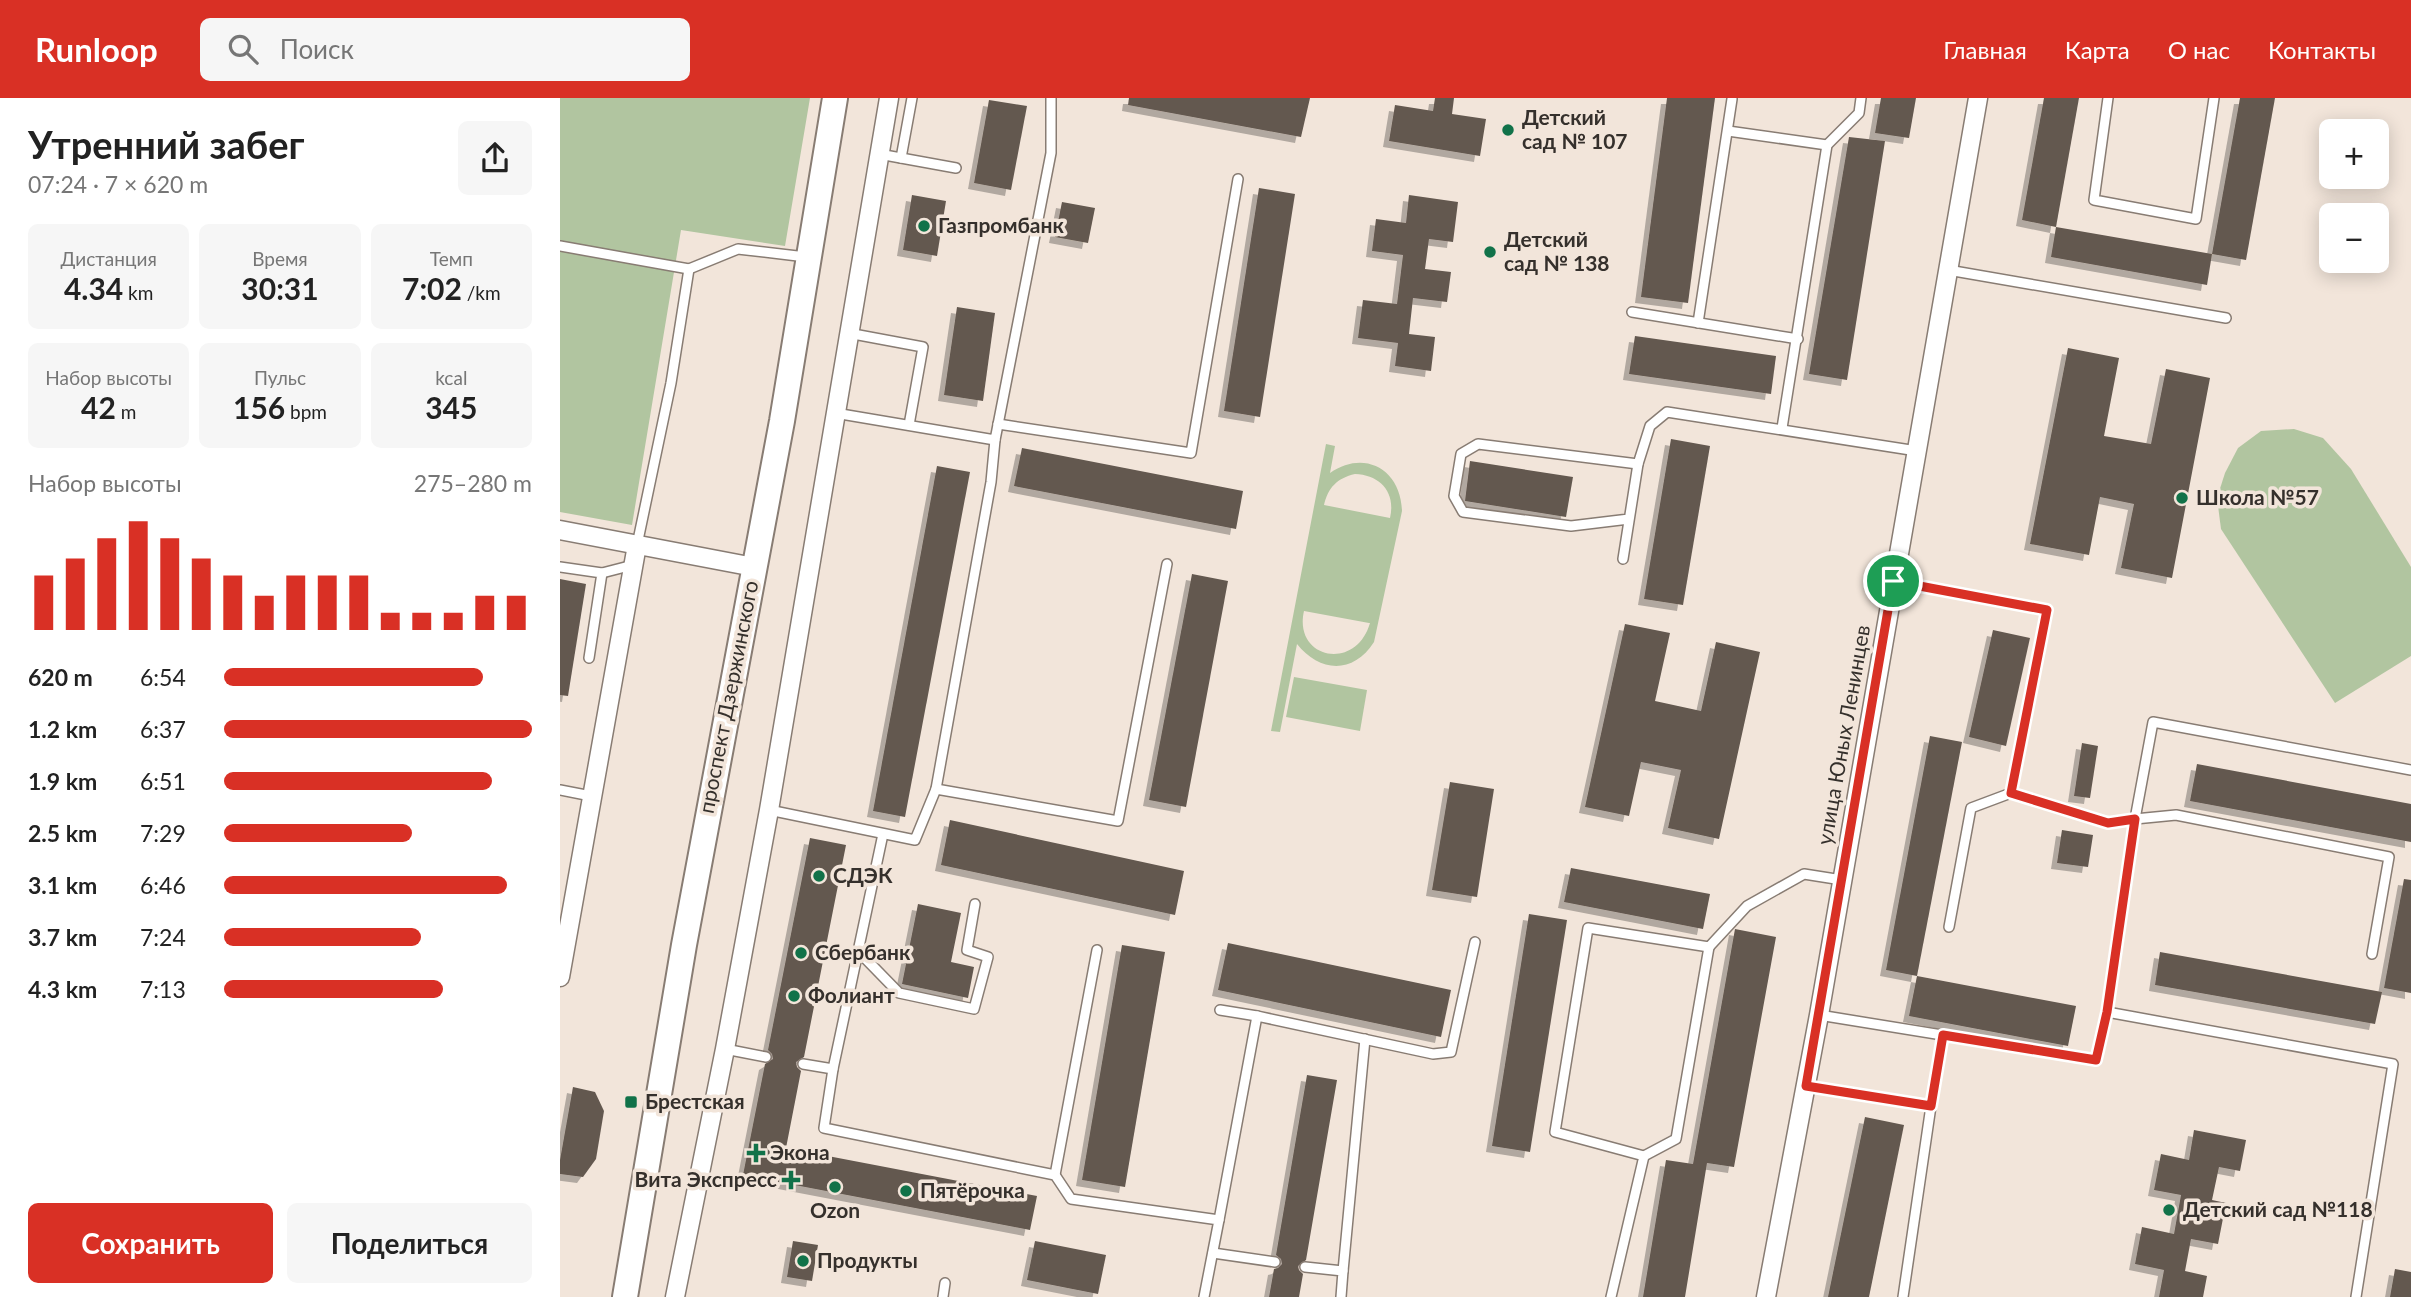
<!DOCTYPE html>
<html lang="ru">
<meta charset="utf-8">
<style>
body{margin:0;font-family:Lato,sans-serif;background:#f6f6f6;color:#222;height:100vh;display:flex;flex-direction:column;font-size:26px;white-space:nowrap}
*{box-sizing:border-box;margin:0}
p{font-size:23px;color:#767676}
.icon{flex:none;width:38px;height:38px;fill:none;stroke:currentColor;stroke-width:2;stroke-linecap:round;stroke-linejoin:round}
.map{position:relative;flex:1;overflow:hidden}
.panel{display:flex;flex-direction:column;background:#fff;width:560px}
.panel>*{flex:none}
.buttons{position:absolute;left:1759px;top:21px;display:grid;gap:14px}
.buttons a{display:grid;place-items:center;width:70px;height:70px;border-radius:10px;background:#fff;box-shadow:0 4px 18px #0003;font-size:35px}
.pin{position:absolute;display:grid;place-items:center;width:60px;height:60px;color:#fff;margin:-30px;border:4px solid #fff;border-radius:50%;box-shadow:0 2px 7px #0007}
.round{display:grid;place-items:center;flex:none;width:74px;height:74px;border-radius:10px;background:#f6f6f6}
.head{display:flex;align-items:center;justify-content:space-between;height:119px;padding:0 28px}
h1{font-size:38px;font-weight:700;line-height:52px}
.stats{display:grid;grid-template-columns:repeat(3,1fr);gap:10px;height:119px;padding:7px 28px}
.stats div{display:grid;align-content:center;border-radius:10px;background:#f6f6f6;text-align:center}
.stats b{font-size:30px;font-weight:700}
.stats small{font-size:19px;font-weight:400}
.stats p{font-size:19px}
.chart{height:196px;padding:14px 28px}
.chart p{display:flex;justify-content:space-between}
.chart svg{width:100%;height:126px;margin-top:7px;stroke:#d93025;stroke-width:6}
.button{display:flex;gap:14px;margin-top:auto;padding:14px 28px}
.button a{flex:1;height:80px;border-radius:10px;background:#d93025;color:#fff;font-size:28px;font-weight:700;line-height:80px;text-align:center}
.button a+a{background:#f6f6f6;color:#222}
ul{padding:0 28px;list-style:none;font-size:23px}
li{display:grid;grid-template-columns:112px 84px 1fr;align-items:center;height:52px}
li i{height:18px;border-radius:9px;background:#d93025}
header{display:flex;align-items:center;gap:42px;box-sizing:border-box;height:98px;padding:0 35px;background:#d93025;color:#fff}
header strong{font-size:33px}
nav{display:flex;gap:38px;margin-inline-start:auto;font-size:24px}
.search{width:490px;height:63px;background:#f6f6f6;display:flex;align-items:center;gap:18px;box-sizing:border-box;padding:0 24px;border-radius:10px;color:#767676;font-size:26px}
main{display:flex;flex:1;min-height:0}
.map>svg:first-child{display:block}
</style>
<header>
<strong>Runloop</strong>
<div class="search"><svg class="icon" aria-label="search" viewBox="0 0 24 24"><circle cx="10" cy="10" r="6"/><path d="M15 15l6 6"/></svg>Поиск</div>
<nav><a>Главная</a><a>Карта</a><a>О нас</a><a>Контакты</a></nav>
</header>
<main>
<section class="panel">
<div class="head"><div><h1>Утренний забег</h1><p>07:24 · 7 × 620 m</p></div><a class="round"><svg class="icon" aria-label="share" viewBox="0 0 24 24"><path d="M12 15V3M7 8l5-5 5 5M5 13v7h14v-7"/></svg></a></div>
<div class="stats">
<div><p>Дистанция</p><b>4.34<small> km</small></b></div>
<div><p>Время</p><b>30:31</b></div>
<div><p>Темп</p><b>7:02<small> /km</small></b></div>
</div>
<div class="stats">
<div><p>Набор высоты</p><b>42<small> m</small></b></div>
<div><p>Пульс</p><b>156<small> bpm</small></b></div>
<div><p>kcal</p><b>345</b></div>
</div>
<div class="chart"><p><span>Набор высоты</span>275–280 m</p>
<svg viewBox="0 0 160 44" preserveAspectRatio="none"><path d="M5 44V25M15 44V19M25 44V12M35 44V6M45 44V12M55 44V19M65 44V25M75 44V32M85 44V25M95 44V25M105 44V25M115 44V38M125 44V38M135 44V38M145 44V32M155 44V32"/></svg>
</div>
<ul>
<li><b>620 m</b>6:54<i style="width:84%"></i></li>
<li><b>1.2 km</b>6:37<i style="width:100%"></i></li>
<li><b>1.9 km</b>6:51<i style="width:87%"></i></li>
<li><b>2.5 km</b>7:29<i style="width:61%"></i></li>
<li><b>3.1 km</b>6:46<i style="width:92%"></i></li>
<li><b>3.7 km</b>7:24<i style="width:64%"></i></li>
<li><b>4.3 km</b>7:13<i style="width:71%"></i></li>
</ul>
<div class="button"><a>Сохранить</a><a>Поделиться</a></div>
</section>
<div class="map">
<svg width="1851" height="1199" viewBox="0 0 1851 1199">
<defs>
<filter id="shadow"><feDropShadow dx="-6" dy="6" stdDeviation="0" flood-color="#0004"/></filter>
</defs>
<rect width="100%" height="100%" fill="#f2e5da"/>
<g fill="#b1c5a0" fill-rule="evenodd">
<polygon points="0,0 250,0 225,148 121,132 72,427 0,414"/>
<polygon points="1734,331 1763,340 1791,371 1851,469 1851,558 1775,605 1661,431 1657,400 1665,375 1678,350 1701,333"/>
<path d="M766,346L775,348L770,375C804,351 841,371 842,413L814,544C793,577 759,574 737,546L720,634L711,633ZM795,376C820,377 836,394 830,420L764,407C768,390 777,380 795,376ZM744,513L809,525H810C796,574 733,561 744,513Z"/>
<polygon points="734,579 807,592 800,633 726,619"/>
</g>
<g fill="#63584f" filter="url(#shadow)">
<polygon points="569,0 750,0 741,39 568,7"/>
<polygon points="875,0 894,0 892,16 926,21 920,58 829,43 835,7 873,13"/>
<polygon points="1107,0 1155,0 1128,205 1081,199"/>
<polygon points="1321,0 1356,0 1349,40 1315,35"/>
<polygon points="1484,0 1519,0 1496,129 1462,122"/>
<polygon points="1680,0 1715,0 1686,162 1652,156"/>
<polygon points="429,2 467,8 451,92 414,85"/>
<polygon points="1289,39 1325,43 1287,282 1249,276"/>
<polygon points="699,90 735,96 700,319 664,313"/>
<polygon points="352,97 386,103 377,158 343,152"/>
<polygon points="849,97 898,104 893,144 869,141 865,171 891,174 887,204 853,200 849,236 875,239 871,273 835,268 838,245 798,240 803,202 837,206 843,157 812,153 816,121 846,125"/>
<polygon points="502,104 535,110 528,145 495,139"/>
<polygon points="1496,129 1652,156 1647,187 1491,159"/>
<polygon points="397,209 435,215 423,303 384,297"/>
<polygon points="1075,238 1216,258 1211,296 1069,276"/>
<polygon points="1508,250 1559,260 1544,338 1591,346 1606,271 1650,280 1612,480 1561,470 1574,406 1540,399 1529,457 1470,446"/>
<polygon points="1111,341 1150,348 1123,507 1084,501"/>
<polygon points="462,350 683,393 676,431 454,388"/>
<polygon points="910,363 1013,379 1006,419 905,403"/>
<polygon points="377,368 410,374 345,719 313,713"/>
<polygon points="632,476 668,483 626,709 589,702"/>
<polygon points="0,481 26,486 8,598 0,597"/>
<polygon points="1065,526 1110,535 1095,603 1141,613 1156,544 1200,554 1159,741 1108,730 1121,672 1081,664 1069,718 1025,709"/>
<polygon points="1433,532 1470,540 1446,648 1409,639"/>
<polygon points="1370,638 1402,644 1357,878 1326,872"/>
<polygon points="1522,645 1538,648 1530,700 1514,698"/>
<polygon points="1637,666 1851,706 1851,744 1630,703"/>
<polygon points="890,684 934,691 917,799 872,792"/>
<polygon points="390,722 624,773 615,817 381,767"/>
<polygon points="1502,732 1533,737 1528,769 1497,765"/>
<polygon points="250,740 286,747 244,959 236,964 237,969 241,973 226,1050 477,1098 470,1132 183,1077 205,966 213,961 212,956 208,952"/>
<polygon points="1011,770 1150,796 1143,831 1004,804"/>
<polygon points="1844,781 1851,782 1851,895 1824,890"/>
<polygon points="358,806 401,815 391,864 414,869 408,900 342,886"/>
<polygon points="969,816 1007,822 970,1054 932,1048"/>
<polygon points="1175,831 1216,839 1174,1069 1147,1065 1125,1199 1083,1199 1106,1062 1133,1066"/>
<polygon points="668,845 891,892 881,939 658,892"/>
<polygon points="562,847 605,854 565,1089 522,1082"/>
<polygon points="1600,854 1822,894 1815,926 1595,887"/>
<polygon points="1357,878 1516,908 1508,948 1349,918"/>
<polygon points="747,977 777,982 746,1162 738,1168 739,1172 743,1176 739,1199 709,1199 714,1171 718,1170 722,1166 721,1161 716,1157"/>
<polygon points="13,989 35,994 44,1013 36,1061 23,1079 0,1076 0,1062"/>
<polygon points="1305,1019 1344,1027 1309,1199 1268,1199"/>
<polygon points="1634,1032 1686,1042 1680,1073 1659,1069 1652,1102 1666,1105 1658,1146 1631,1141 1625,1173 1647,1178 1643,1199 1599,1199 1604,1172 1575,1166 1582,1129 1614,1136 1621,1097 1594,1092 1601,1056 1629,1062"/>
<polygon points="233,1143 258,1147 252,1183 227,1179"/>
<polygon points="475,1143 546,1157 538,1196 467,1182"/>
<polygon points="1835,1171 1851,1174 1851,1199 1830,1199"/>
</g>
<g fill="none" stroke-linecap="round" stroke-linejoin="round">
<g stroke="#887c73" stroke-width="12">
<g id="service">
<polyline points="1548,0 1534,102 1636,121 1654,0"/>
<polyline points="1168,33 1267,47"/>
<polyline points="319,56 396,70"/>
<polyline points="341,60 352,0"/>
<polyline points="0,148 129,171 111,285 77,447"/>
<polyline points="129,171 178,151 246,159"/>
<polyline points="1388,172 1666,220"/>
<polyline points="1072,214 1238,241"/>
<polyline points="1138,225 1172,1"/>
<polyline points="288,235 363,249 349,327"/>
<polyline points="275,315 435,342 491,55 491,0"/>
<polyline points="438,326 631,355 678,81"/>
<polyline points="1222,330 1267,47 1299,15 1301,0"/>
<polyline points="1078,366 1090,328 1107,314 1357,353"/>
<polyline points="1063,461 1078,366 918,346 901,356 894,398 903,414 1011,428 1069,421"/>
<polyline points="0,469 42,475 29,560"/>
<polyline points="42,475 73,467"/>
<polyline points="1333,483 1487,512 1451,695 1548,725 1575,721 1593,624 1851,672"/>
<polyline points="376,691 431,384 435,342"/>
<polyline points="0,692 31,698"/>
<polyline points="209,712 355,742 376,691 558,723 607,466"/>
<polyline points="323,736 273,971 264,1030 495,1077 511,1101 659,1122 644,1199"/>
<polyline points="1389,829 1411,710 1451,695"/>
<polyline points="298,853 339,895 414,911 428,859 407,852 415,806"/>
<polyline points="660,912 697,918"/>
<polyline points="1259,917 1536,962 1547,914"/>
<polyline points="165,951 206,959"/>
<polyline points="243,966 273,971"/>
<polyline points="1246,988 1371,1008 1343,1199"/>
<polyline points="1371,1008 1383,938"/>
<polyline points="1084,1058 1116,1041 1149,849"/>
<polyline points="495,1077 537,852"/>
<polyline points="659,1122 697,918 873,956 891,954 915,844"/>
<polyline points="653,1155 715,1164"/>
<polyline points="745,1169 783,1173 781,1199"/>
<polyline points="783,1173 805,941"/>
<polyline points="383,1199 385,1185"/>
<polyline points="1051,1199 1084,1058 995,1034 1028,830 1149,849 1187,808 1244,776 1282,782"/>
<polyline points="1796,1199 1833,966 1547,914 1575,721 1616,717 1829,759 1812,856"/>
</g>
</g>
<g stroke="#887c73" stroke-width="21">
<g id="minor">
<polyline points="0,432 194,469"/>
<polyline points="0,879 77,447"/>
<polyline points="115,1199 165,951 209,712 329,0"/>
<polyline points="1206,1199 1259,917 1418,0"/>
</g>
</g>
<g stroke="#887c73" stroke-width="28">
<polyline id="secondary" points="65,1199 124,847 222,323 275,0"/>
</g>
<use href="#service" stroke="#fff" stroke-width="9"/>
<use href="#minor" stroke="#fff" stroke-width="18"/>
<use href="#secondary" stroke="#fff" stroke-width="24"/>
</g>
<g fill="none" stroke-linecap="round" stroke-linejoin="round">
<g stroke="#fff" stroke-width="14">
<polygon id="route" points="1333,483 1487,512 1451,695 1548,725 1575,721 1547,914 1536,962 1383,937 1371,1008 1246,988"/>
</g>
<use href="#route" stroke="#d93025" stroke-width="9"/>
</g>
<g fill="#117249" stroke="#f2e5da" stroke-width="2.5">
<circle cx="948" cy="32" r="7"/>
<circle cx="364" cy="128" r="7"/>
<circle cx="930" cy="154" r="7"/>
<circle cx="1622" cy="400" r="7"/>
<circle cx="259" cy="778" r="7"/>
<circle cx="241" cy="855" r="7"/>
<circle cx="234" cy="898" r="7"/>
<rect x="64" y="997" width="14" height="14" rx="3.5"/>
<path d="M192.5 1044.5h7v7h7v7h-7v7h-7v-7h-7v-7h7z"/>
<path d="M227.5 1071.5h7v7h7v7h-7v7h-7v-7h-7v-7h7z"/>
<circle cx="275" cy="1089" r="7"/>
<circle cx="346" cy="1093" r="7"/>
<circle cx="1609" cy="1112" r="7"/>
<circle cx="243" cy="1163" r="7"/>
</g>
<g text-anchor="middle" stroke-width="7" stroke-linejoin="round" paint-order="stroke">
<g font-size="21" font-weight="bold" fill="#35302c" stroke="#f2e5da" text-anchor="start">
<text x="962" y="27">Детский<tspan x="962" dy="24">сад № 107</tspan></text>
<text x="378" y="135">Газпромбанк</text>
<text x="944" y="149">Детский<tspan x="944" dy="24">сад № 138</tspan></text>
<text x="1636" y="407">Школа №57</text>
<text x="273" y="785">СДЭК</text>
<text x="255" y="862">Сбербанк</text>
<text x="248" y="905">Фолиант</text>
<text x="85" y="1011">Брестская</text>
<text x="210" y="1062">Экона</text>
<text x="217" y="1089" text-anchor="end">Вита Экспресс</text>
<text x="360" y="1100">Пятёрочка</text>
<text x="1623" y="1119">Детский сад №118</text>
<text x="275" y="1120" text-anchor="middle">Ozon</text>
<text x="257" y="1170">Продукты</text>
</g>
<g font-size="21" fill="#35302c" stroke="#f2e5da">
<text transform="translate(169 599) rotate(-79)" y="7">проспект Дзержинского</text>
<text transform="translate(1284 637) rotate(-80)" y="7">улица Юных Ленинцев</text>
</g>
</g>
</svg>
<div class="buttons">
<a>+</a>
<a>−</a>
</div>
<div class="pin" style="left:1333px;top:483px;background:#1e9e55"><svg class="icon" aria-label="arrive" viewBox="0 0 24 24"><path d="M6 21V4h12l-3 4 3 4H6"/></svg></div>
</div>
</main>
